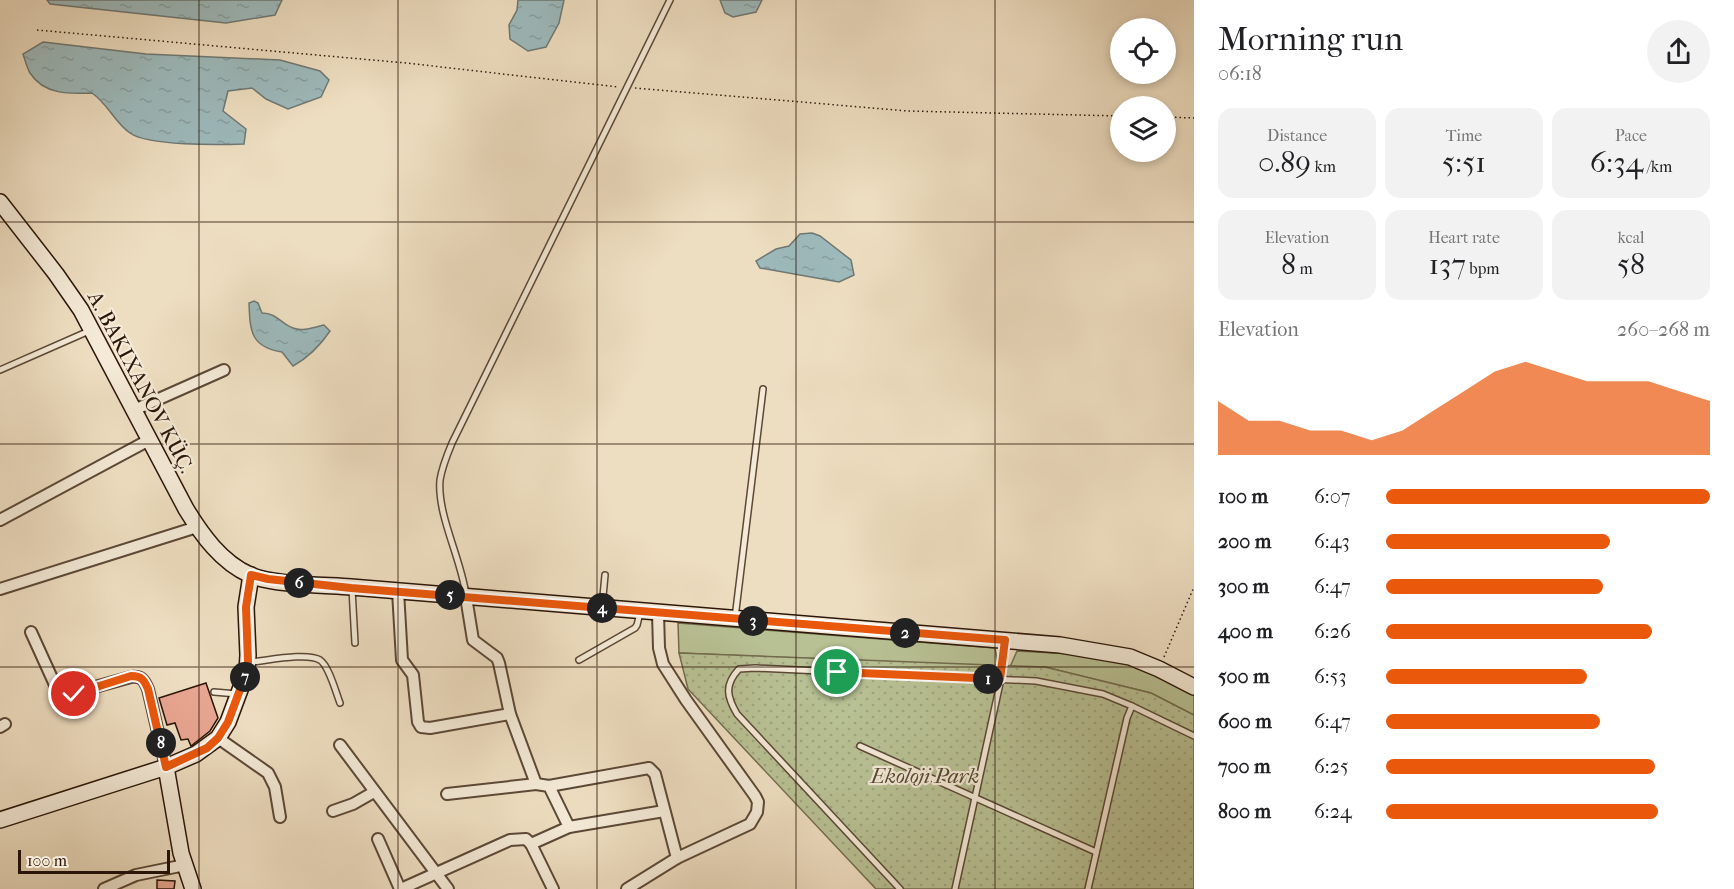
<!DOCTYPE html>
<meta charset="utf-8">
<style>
body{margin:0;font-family:"IM FELL French Canon",serif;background:#f2f2f2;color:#202124;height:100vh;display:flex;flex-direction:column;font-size:22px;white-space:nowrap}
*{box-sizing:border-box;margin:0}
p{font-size:20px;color:#757577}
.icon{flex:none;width:33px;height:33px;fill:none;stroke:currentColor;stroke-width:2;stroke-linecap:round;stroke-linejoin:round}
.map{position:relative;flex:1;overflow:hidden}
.panel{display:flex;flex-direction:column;background:#fff;width:540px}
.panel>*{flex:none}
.buttons{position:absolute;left:1110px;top:18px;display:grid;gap:12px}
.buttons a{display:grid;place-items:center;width:66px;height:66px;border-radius:50%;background:#fff;box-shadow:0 3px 9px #0003;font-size:30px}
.scale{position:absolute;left:18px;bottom:15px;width:152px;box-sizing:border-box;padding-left:6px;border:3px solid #2b1609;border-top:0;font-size:16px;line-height:21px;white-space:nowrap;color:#2b1609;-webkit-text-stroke:4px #f4ead7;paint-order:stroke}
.pin{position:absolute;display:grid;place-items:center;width:51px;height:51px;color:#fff;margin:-26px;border:3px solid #fff;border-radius:50%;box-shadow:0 2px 6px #0007}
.km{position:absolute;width:30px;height:30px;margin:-15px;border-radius:50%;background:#222;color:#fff;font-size:16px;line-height:30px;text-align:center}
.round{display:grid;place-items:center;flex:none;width:63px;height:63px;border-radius:32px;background:#f2f2f2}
.headline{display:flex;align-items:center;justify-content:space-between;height:102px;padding:0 24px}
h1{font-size:33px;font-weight:600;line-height:45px}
.figures{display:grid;grid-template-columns:repeat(3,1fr);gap:9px;height:102px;padding:6px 24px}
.figures div{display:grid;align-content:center;border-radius:15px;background:#f2f2f2;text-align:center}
.figures b{font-size:30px;font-weight:600}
.figures small{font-size:16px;font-weight:400}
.figures p{font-size:16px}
.chart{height:168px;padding:12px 24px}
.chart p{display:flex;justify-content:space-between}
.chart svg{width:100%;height:108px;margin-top:6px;fill:#ea580c;opacity:.7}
ul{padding:0 24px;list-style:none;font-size:20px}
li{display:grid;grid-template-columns:96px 72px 1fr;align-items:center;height:45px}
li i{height:15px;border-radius:8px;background:#ea580c}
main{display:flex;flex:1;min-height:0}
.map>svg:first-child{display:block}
</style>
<main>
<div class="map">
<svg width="1194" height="889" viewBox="0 0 1194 889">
<defs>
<pattern id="park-dots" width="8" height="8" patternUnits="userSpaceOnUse" patternTransform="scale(1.5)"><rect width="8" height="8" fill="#b8c194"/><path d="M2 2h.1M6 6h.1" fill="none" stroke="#9ea57e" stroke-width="1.8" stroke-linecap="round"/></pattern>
<pattern id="water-ripples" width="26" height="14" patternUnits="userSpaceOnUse" patternTransform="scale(1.5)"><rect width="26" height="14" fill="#9dbabc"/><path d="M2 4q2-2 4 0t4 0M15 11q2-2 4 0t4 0" fill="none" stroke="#879fa0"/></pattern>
</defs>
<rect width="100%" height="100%" fill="#eedec1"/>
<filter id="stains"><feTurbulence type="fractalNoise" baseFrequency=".00333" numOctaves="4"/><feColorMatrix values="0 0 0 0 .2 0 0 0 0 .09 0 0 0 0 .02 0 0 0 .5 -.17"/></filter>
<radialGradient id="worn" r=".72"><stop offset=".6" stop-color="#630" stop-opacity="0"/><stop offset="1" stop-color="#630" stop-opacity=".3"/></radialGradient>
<g fill="#b8c194" stroke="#726c4e" stroke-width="1.5">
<polygon points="678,623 995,648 998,666 679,653"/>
<path d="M1017,651C1060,653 1106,654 1147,670C1163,677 1179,685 1194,693V715L1151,693L1045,667H1010Z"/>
</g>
<polygon fill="url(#park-dots)" stroke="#726c4e" stroke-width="1.5" points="679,653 1045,667 1151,693 1194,715 1194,889 876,889 688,689"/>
<g fill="url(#water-ripples)" stroke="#6f7874" stroke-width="1.5">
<polygon points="47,0 282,0 275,15 226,23 50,4"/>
<polygon points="518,0 564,0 559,23 546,47 528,51 510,39 509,25 517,10"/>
<polygon points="720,0 762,0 756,12 733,17 725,13"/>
<path d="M43,42L146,54L280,60L320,71L329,80L321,97L288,109L266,99L252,88L228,91L223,111L246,129L244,144C219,145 148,146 130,133C115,123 108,104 92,93C70,94 44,95 30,73C27,68 25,60 23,54Z"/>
<polygon points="812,233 820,236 851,260 854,275 839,282 760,268 756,261 776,249 789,246 800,234"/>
<path d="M254,301L258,303L262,313C277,313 281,324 293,328C302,332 315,327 324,325L330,331C320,346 309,357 293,366L282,352C251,347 250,332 249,303Z"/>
</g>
<g fill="#e8a591" stroke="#2b1609" stroke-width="1.5">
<polygon points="206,683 218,718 210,731 191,746 188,739 181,740 175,723 167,725 159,698"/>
<polygon points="157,880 175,881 174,889 157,889"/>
</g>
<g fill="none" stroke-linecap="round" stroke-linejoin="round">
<g stroke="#5c4837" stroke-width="8">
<g id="lane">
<polyline points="0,370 89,331"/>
<polyline points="352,589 355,643"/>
<path d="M466,595C461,558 437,515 440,480C442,467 447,455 452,443L670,0"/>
<polyline points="602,607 605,575"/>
<polyline points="735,618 763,389"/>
<polyline points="579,660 635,628 637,625 640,613"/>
<path d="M250,662C265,661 307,652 320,660C329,666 336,693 340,703"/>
<polyline points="214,692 237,694"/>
<polyline points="860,746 1096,852"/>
<path d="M900,889L737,714C727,697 724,685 739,669L755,668L1036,681L1103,694L1132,706"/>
<polyline points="955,889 1001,679 1005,642"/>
<polyline points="1088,889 1127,718 1132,706 1194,736"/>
</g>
</g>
<g stroke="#5c4837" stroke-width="14">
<g id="street">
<polyline points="134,410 224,370"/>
<polyline points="0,520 149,440"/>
<polyline points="0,589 197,527"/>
<polyline points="398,591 402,660 413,675 418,722 421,727 430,728 510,714"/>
<polyline points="466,597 473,640 497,658 499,663 510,714 536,784 549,786 569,827"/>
<path d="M31,632L56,687L60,692L66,695L131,677C142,676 144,680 148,689L166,767"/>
<polyline points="0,727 5,724"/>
<polyline points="218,738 268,773 275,787 280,817"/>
<polyline points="340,745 448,889"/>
<polyline points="549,786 649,768 655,774 677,858"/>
<polyline points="447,794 536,784"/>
<polyline points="333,811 353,804 374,792"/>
<polyline points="378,839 400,889"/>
<polyline points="531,844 553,889"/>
<polyline points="104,889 136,875 185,865"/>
<polyline points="401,889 510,840 526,839 531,844 569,827 664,811"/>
<polyline points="627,889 677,858 750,824 757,812 758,802 755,796 686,700 663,664 659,648 658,613"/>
</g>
</g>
<g stroke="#2b1609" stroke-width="18">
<g id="secondary">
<path d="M0,202L56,274L81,310L186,509C202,535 221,562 250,575C273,585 325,585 351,587L1060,645L1130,657L1159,669L1194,687"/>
<polyline points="166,767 181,853 193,889"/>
<polyline points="0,820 166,767 196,754 218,738 228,722 247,671 248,655 246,607 251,575"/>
</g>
</g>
<g stroke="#2b1609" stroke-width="1.5" stroke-dasharray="1.5 3" stroke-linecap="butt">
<polyline points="37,30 406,63 618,87"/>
<polyline points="635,88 908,111 1120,116"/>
<polyline points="1166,117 1194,118"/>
<polyline points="1164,657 1194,587"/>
</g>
<use href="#lane" stroke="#f4ead7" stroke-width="5"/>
<use href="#street" stroke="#f4ead7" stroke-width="10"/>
<use href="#secondary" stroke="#f4ead7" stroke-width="15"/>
</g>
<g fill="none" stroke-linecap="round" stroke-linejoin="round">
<g stroke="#fff" stroke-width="12">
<path id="route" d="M74,694L131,676C142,676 144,680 148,689L166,767L207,748L218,738L228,722L244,679L248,662L246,607L251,575L268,579L351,588L1005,640L1000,679L837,672"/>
</g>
<use href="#route" stroke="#ea580c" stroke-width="8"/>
</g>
<path fill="none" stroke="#2b1609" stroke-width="1.5" stroke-opacity="0.55" d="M199,0V889M398,0V889M597,0V889M796,0V889M995,0V889M0,222H1194M0,444H1194M0,667H1194"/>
<g text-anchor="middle" stroke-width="4.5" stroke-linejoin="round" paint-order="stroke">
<g font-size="21" fill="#2b1609" stroke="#f4ead7">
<text transform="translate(141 382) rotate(62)" y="7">A. BAKIXANOV KÜÇ.</text>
</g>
<g font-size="21" font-style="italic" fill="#554933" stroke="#f4ead7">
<text x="925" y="783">Ekoloji Park</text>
</g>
</g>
<rect width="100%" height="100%" filter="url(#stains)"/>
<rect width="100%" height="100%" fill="url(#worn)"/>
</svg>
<div class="buttons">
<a><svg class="icon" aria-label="locate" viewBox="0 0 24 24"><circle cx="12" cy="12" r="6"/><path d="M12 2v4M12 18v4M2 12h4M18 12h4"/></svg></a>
<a><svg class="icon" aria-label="layers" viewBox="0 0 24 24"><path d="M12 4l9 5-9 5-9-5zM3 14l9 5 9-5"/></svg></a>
</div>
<div class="scale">100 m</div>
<div class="pin" style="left:837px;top:672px;background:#1e9e55"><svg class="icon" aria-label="arrive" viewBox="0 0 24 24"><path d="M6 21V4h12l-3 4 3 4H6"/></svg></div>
<div class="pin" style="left:74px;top:694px;background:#d93025"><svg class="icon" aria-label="check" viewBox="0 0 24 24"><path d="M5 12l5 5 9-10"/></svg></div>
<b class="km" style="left:988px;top:679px">1</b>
<b class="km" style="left:905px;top:633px">2</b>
<b class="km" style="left:753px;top:621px">3</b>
<b class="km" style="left:602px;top:608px">4</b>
<b class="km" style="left:450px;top:595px">5</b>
<b class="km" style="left:299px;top:583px">6</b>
<b class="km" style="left:245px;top:677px">7</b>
<b class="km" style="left:161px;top:743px">8</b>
</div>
<section class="panel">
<div class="headline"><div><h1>Morning run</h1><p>06:18</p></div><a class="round"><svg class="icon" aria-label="share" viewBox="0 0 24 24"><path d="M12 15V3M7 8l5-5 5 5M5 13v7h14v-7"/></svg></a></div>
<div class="figures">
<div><p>Distance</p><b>0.89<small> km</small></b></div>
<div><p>Time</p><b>5:51</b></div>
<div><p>Pace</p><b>6:34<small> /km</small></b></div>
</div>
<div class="figures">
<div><p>Elevation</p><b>8<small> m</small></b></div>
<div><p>Heart rate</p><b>137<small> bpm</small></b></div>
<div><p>kcal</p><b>58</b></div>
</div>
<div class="chart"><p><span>Elevation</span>260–268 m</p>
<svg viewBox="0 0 160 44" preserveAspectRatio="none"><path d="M0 44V22L10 30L20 30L30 34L40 34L50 38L60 34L70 26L80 18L90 10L100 6L110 10L120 14L130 14L140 14L150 18L160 22V44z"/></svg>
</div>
<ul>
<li><b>100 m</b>6:07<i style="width:100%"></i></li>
<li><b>200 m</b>6:43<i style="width:69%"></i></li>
<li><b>300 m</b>6:47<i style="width:67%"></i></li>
<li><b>400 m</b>6:26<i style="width:82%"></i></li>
<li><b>500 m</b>6:53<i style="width:62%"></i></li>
<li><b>600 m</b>6:47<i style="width:66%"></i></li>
<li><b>700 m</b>6:25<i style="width:83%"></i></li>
<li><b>800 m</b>6:24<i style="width:84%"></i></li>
</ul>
</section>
</main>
